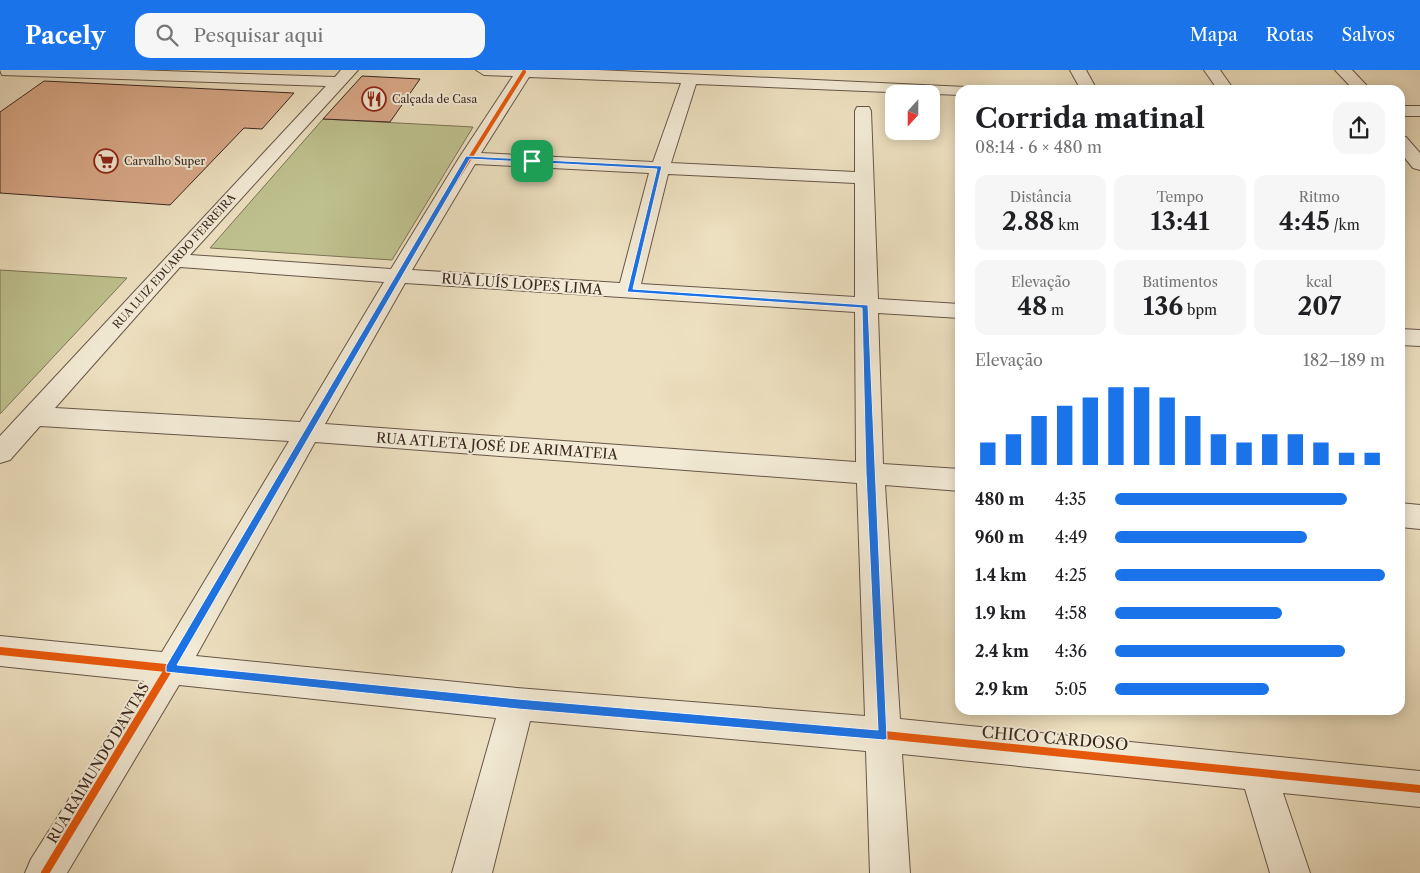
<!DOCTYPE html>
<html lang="pt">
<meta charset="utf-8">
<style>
body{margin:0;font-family:"Libre Caslon Text",serif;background:#f6f6f6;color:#202124;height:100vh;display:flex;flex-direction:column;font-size:19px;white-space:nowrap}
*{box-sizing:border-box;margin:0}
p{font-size:16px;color:#757577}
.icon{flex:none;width:28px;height:28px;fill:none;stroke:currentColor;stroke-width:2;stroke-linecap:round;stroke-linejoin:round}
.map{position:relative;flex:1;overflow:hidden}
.details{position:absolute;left:955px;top:15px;width:450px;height:630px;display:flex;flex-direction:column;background:#fff;border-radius:15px;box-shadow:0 2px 12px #0003}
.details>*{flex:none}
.needle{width:32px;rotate:201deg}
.controls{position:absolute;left:885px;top:15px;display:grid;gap:10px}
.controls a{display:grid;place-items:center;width:55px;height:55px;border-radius:10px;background:#fff;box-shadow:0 2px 12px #0003;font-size:25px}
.pin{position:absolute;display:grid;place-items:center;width:42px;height:42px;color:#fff;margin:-21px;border-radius:10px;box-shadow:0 2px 8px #0006}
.round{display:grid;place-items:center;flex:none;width:52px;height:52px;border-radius:15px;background:#f6f6f6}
.overview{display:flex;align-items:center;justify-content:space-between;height:85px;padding:0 20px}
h1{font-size:28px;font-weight:800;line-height:38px}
.figures{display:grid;grid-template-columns:repeat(3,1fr);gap:8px;height:85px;padding:5px 20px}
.figures div{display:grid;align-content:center;border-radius:12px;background:#f6f6f6;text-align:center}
.figures b{font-size:25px;font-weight:800}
.figures small{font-size:14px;font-weight:400}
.figures p{font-size:14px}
.chart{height:140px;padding:10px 20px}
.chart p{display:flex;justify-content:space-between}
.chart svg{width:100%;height:90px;margin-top:5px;stroke:#1a73e8;stroke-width:6}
ul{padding:0 20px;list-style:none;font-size:16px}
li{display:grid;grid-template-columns:80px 60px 1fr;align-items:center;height:38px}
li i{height:12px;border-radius:6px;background:#1a73e8}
header{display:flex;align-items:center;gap:30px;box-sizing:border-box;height:70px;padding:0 25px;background:#1a73e8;color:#fff}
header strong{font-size:24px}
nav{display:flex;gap:28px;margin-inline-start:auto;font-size:18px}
.search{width:350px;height:45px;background:#f6f6f6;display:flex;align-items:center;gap:12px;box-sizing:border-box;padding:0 18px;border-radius:15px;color:#757577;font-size:19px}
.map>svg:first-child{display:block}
</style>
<header>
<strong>Pacely</strong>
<div class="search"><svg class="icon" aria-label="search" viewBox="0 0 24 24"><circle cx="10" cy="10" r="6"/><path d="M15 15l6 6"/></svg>Pesquisar aqui</div>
<nav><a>Mapa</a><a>Rotas</a><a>Salvos</a></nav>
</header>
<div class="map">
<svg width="1420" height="803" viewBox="0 0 1420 803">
<rect width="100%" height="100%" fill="#ede0c0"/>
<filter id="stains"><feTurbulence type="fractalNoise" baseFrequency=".004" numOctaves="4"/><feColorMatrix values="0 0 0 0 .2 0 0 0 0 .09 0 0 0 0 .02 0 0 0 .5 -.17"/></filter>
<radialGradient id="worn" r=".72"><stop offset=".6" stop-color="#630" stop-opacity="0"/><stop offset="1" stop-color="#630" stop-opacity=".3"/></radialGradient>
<g fill="#bec18e" stroke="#7c7458">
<polygon points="323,49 473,57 392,190 210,178"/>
<polygon points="0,200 127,208 0,344"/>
</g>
<g fill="#daaa8a" stroke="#3a2821">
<polygon points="362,6 420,9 390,52 323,49"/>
<polygon points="44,11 294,23 262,59 244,58 170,135 0,123 0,42"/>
</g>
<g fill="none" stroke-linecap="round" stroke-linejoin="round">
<g stroke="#675649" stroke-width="2">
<g id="minor">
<path d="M0,0H136L335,7L341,0H358L190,185L391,199L459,88L513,6L484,5L476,0H598L966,17L968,20H960V25L696,14L671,93L855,102V41L857,37H869L871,41L878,229L960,234V248L878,243L883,394L960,399V421L885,415L900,649L1420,701V737L1283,723L1310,803H1270L1245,719L902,684L910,803H870L866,681L530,651L492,803H452L496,648L179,615L67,803H25L31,789L144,611L0,596V566L162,582L289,371L40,356L10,390L0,393V366L326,16L2,5ZM529,7L681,13L653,92L481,83ZM475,94L649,103L620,213L412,200ZM668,104L855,113V227L641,214ZM180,197L384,212L300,352L55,338ZM405,213L855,242L856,392L325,354ZM315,372L857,413L865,646L517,618L196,586Z"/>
<polygon points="1070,0 1086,0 1097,20 1081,20"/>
<polygon points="1204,0 1220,0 1234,20 1218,20"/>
<polygon points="1335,0 1352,0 1371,20 1354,20"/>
<rect x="1400" y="36" width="20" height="10"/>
<polygon points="1400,66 1406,67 1420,83 1420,100 1413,98 1400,82"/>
<polygon points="1400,259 1420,260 1420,276 1400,275"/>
<polygon points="1400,433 1420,435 1420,459 1400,457"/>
</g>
</g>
<use href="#minor" fill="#f3ebd6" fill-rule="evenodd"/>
<g stroke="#f3ebd6" stroke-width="5.5">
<polyline id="cycleway-far3" points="438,139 524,2"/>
</g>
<g stroke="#f3ebd6" stroke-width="8">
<polyline id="cycleway-far2" points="336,312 439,137"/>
</g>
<g stroke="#f3ebd6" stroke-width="9">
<polyline id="cycleway-far1" points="210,530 337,311"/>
</g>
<g stroke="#f3ebd6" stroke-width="11">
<g id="cycleway">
<polyline points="0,581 517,634 884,665 1420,719"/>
<polyline points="45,803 211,529"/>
</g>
</g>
<use href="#cycleway-far3" stroke="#e8590c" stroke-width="4"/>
<use href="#cycleway-far2" stroke="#e8590c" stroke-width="5"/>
<use href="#cycleway-far1" stroke="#e8590c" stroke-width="6"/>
<use href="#cycleway" stroke="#e8590c" stroke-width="8"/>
</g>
<path fill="#1a73e8" stroke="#fff" fill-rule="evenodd" d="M466,86L662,96L633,219L868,235L887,669L884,670L518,639L166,602V596ZM470,89L657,99L627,222L862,238L866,403L878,660L518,629L177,595Z"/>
<defs>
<g id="restaurant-ring" transform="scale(1.25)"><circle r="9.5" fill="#f3ebd6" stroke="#8f2418" stroke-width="1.5"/><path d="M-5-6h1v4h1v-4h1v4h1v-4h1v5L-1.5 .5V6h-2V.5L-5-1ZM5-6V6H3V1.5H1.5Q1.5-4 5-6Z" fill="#8f2418"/></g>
<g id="supermarket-ring" transform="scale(1.25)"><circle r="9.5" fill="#f3ebd6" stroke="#8f2418" stroke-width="1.5"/><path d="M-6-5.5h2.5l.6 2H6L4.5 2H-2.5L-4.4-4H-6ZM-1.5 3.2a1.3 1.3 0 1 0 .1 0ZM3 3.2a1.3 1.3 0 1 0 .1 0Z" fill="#8f2418"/></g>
</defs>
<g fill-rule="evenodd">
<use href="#restaurant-ring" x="374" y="29"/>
<use href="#supermarket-ring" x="106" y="91"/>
</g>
<g text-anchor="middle" stroke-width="4" stroke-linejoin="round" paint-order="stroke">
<g font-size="11" fill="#3a2821" stroke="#f3ebd6" text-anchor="start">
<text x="392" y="33">Calçada de Casa</text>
<text x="124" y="95">Carvalho Super</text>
</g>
<g font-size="11" fill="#3a2821" stroke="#f3ebd6">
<text transform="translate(174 191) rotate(-48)" y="4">RUA LUIZ EDUARDO FERREIRA</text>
</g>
<g font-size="14" fill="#3a2821" stroke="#f3ebd6">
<text transform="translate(522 214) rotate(4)" y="5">RUA LUÍS LOPES LIMA</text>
<text transform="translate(497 376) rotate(4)" y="5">RUA ATLETA JOSÉ DE ARIMATEIA</text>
<text transform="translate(98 693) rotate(-59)" y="5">RUA RAIMUNDO DANTAS</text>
</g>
<g font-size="16" fill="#3a2821" stroke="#f3ebd6">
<text transform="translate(1055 668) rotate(5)" y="6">CHICO CARDOSO</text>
</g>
</g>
<rect width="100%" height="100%" filter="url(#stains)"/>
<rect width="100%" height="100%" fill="url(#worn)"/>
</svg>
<div class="controls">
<a><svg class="needle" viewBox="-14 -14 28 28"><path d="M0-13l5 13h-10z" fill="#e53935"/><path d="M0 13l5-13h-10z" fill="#757577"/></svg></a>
</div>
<div class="pin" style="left:532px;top:91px;background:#1e9e55"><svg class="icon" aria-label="arrive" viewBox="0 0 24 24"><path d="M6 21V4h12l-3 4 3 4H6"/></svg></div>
<section class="details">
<div class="overview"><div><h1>Corrida matinal</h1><p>08:14 · 6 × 480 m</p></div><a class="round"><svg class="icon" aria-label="share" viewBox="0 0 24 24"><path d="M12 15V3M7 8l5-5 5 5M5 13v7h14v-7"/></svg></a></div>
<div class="figures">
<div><p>Distância</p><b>2.88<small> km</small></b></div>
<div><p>Tempo</p><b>13:41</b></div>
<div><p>Ritmo</p><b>4:45<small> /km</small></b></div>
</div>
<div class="figures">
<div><p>Elevação</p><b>48<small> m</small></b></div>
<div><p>Batimentos</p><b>136<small> bpm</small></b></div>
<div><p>kcal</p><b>207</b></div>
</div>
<div class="chart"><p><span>Elevação</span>182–189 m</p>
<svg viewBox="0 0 160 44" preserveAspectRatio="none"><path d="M5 44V33M15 44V29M25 44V20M35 44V15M45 44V11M55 44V6M65 44V6M75 44V11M85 44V20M95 44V29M105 44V33M115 44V29M125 44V29M135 44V33M145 44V38M155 44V38"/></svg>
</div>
<ul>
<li><b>480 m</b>4:35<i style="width:86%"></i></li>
<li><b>960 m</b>4:49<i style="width:71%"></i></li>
<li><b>1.4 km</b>4:25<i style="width:100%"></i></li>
<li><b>1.9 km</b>4:58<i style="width:62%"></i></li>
<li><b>2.4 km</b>4:36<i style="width:85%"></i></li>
<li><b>2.9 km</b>5:05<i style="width:57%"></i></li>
</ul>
</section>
</div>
